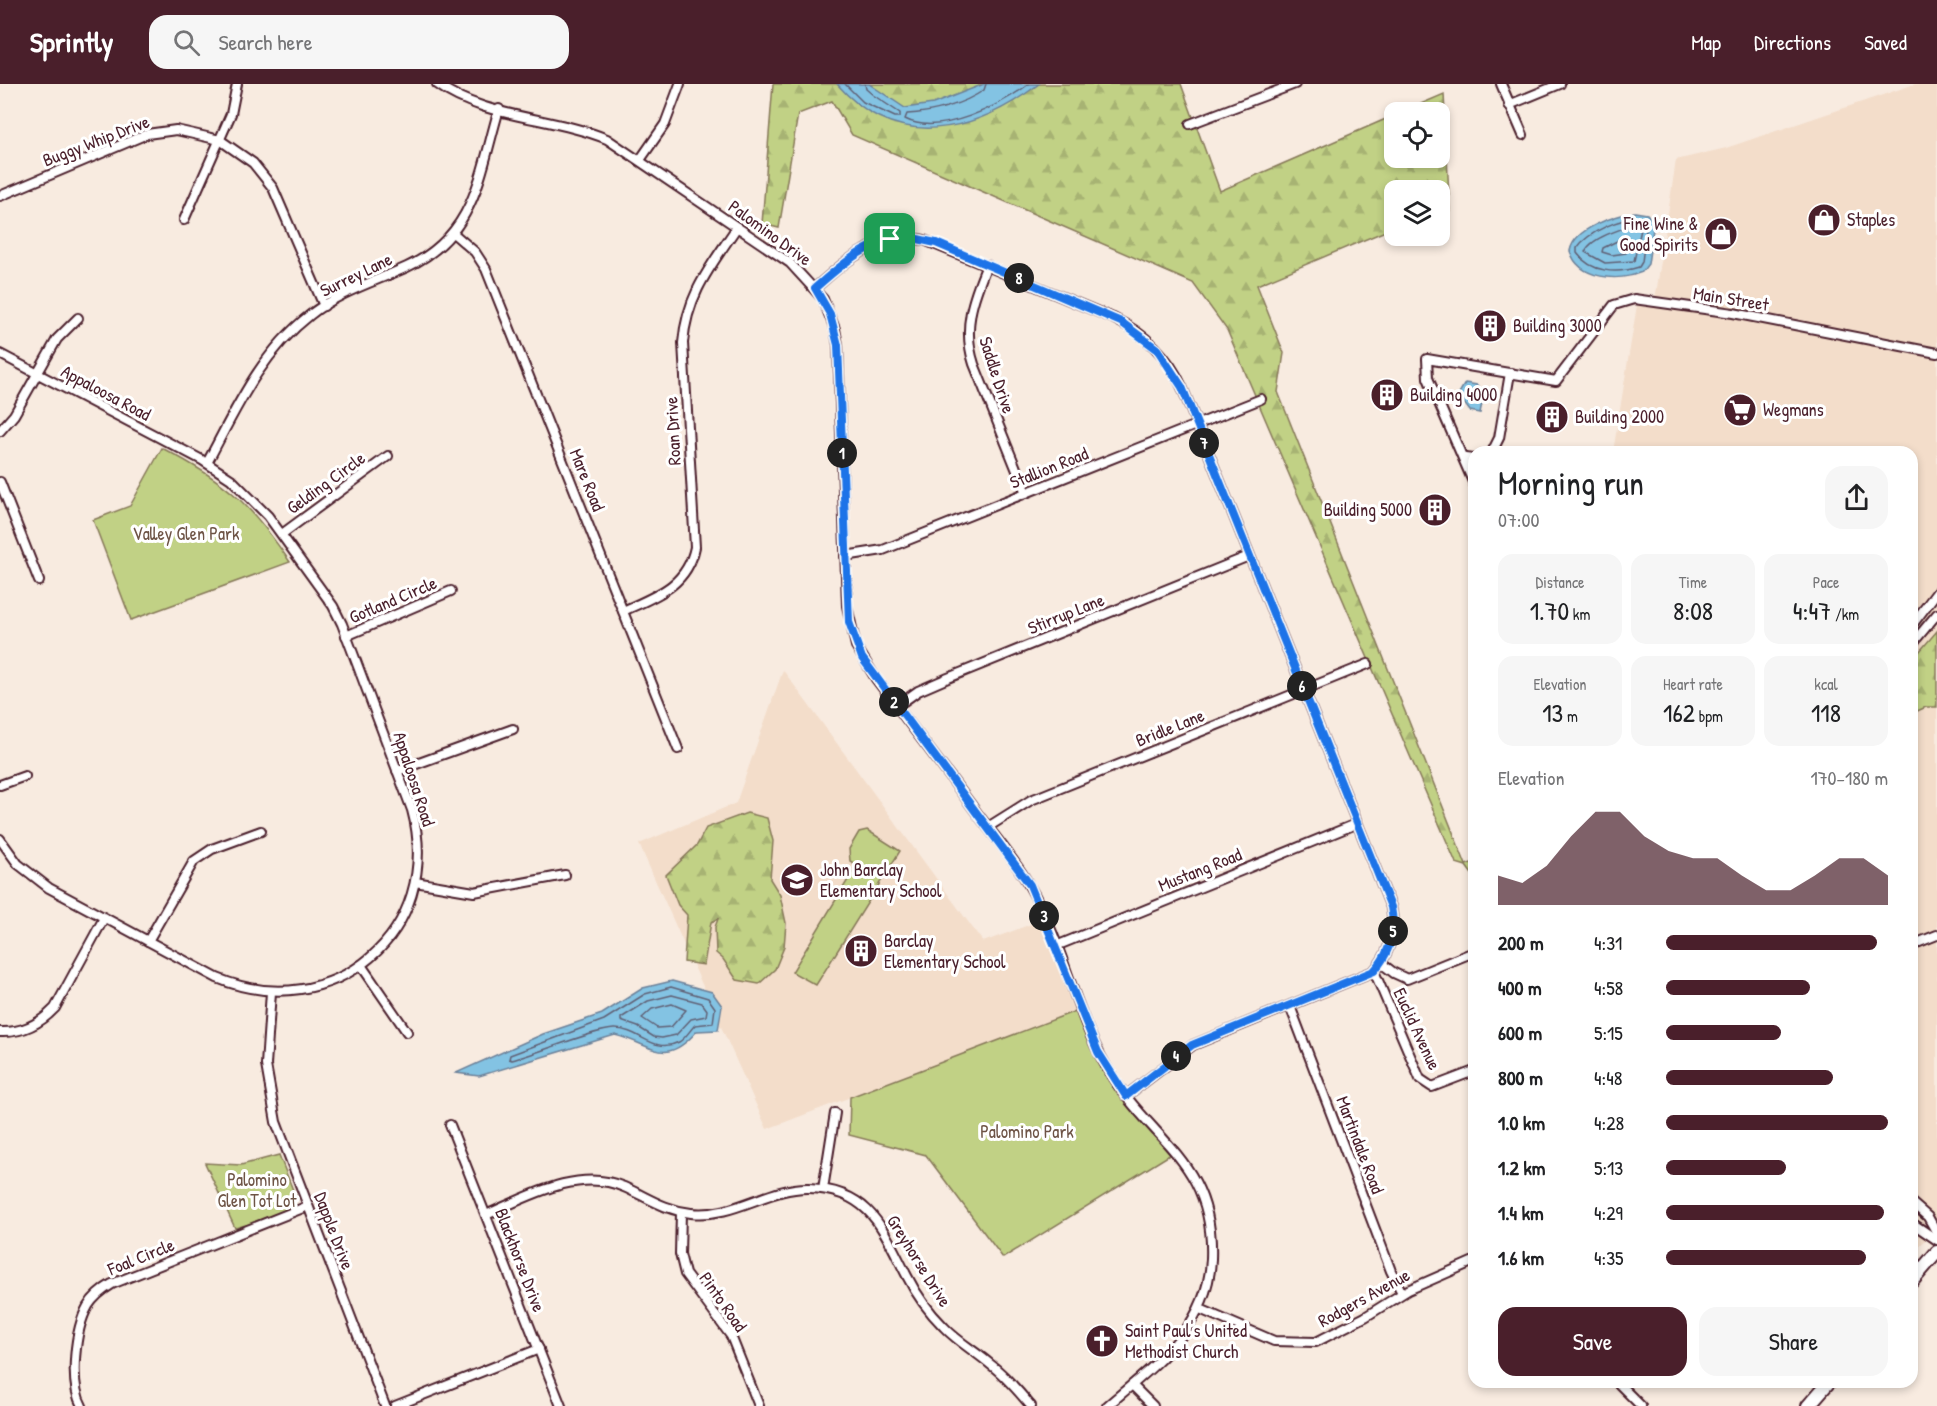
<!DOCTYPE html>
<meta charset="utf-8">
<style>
body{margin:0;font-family:"Patrick Hand",sans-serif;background:#f6f6f6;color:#202124;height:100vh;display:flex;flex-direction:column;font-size:22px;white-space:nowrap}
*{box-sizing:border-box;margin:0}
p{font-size:20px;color:#757577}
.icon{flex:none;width:33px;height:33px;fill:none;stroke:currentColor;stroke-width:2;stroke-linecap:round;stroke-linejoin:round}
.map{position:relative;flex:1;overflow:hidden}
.sheet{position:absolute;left:1468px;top:362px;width:450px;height:942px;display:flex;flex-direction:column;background:#fff;border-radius:18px;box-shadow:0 3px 9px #0003}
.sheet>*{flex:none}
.tools{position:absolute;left:1384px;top:18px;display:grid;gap:12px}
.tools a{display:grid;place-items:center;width:66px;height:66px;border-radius:12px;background:#fff;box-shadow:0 3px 9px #0003;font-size:30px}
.pin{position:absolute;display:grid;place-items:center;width:51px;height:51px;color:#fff;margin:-26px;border-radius:12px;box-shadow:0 3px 9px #0006}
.km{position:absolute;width:30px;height:30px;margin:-15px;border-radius:50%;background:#222;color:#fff;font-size:16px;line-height:30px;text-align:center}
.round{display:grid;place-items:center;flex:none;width:63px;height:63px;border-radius:18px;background:#f6f6f6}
.headline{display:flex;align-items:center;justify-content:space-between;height:102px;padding:0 30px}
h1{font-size:33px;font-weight:600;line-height:45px}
.figures{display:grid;grid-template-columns:repeat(3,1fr);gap:9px;height:102px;padding:6px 30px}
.figures div{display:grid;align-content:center;border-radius:15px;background:#f6f6f6;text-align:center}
.figures b{font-size:26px;font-weight:600}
.figures small{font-size:16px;font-weight:400}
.figures p{font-size:16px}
.chart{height:168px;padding:12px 30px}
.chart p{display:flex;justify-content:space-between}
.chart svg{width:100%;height:108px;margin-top:6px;fill:#4a1f2b;opacity:.7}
.button{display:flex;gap:12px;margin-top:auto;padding:12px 30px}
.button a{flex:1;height:69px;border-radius:18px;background:#4a1f2b;color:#fff;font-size:24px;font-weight:600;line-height:69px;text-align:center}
.button a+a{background:#f6f6f6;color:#202124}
ul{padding:0 30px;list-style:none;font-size:20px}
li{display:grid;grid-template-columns:96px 72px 1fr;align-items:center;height:45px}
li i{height:15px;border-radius:8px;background:#4a1f2b}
header{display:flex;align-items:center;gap:36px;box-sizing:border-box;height:84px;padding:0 30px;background:#4a1f2b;color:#fff}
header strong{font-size:28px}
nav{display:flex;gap:33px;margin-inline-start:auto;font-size:21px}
.search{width:420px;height:54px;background:#f6f6f6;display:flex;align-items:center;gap:15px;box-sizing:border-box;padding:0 21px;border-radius:18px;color:#757577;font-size:22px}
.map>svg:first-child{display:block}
</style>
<header>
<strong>Sprintly</strong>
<div class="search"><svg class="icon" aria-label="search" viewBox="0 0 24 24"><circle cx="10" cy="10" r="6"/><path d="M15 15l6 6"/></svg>Search here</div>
<nav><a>Map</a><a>Directions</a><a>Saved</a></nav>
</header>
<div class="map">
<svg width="1937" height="1322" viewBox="0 0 1937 1322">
<defs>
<pattern id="forest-firs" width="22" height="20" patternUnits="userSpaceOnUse" patternTransform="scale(1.5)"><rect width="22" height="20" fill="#c1d185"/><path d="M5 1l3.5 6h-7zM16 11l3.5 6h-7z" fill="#a7b373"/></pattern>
</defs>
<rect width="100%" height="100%" fill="#f8ebe0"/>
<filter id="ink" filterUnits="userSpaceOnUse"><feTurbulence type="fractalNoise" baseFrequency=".0167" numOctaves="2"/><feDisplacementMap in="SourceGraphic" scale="12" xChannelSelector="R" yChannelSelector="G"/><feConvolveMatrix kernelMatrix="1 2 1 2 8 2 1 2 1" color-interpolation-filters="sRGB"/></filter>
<g filter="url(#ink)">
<g fill="#f3ddca">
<polygon points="1915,0 1937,0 1937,1143 1913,1170 1912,368 1613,368 1637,221 1653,223 1657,204 1676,76 1726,64"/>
<polygon points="783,586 983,858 1045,835 1081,925 767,1045 639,760 736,719"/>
</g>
<g fill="url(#forest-firs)" stroke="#867858" stroke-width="1.5">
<polygon points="773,0 1181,0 1220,107 1395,31 1395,74 1440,74 1440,28 1402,28 1444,10 1450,133 1440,133 1440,106 1395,106 1395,143 1257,201 1284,269 1278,308 1466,781 1474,778 1474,793 1466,782 1456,779 1227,246 1193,199 852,51 832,17 798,30 779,144 762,140"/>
<polygon points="1937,547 1937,623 1926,623 1913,629 1913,575"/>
<polygon points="747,729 767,734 773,757 770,795 780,811 786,839 784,863 775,885 759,900 737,896 723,875 716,869 715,843 718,835 711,838 704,881 684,878 687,831 678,821 666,791 697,761 706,744"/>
</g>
<g fill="#c1d185" stroke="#867858" stroke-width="1.5">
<path d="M162,364C227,398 249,418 290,478L131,536L93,436L130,422Z"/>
<polygon points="867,746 900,767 816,901 792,888 857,781 850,777 849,765 859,748"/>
<polygon points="1081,925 1106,982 1176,1067 1003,1174 926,1071 849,1051 850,1013"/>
<path d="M279,1071L295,1111C291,1133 254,1138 235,1144L205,1079L241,1081Z"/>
</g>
<g fill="#83c3e3" stroke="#6c8199" stroke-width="1.5">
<path d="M837,0H869L905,24L933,20L984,0H1039C975,49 896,68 837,0Z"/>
<path d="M1635,128L1647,130L1654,138L1648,180L1642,188C1619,198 1579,196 1570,167C1574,144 1614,132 1635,128Z"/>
<polygon points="1465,299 1477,301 1484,309 1480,329 1470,327 1458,311"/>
<path d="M672,897L712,908L722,922L718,946L697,947C664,985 653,960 615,951L479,992L456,989L543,950L602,930L643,904Z"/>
</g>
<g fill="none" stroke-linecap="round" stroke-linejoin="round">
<g stroke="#616175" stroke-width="1.5">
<polyline points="845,0 863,18 895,33 900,33 900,29 873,11 866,5 865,0"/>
<path d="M986,0L984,6C964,20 932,29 907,30L905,35C940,53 1001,21 1029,0"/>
<path d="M1641,134L1647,137L1642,178L1639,183C1617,190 1591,189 1577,169V164C1588,148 1621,133 1641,134Z"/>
<path d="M1636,141L1641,145L1634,177L1605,179L1585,168C1590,154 1622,144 1636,141Z"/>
<polygon points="1625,153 1630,156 1626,169 1612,171 1602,168 1603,164"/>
<path d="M671,903L708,914L715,924L713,939L695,941C690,946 685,955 679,958C653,971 639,944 614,945C589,947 540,969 512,976L509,975L510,971L604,936L645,910Z"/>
<polygon points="672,911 702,919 707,926 706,932 691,935 676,951 662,954 654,953 638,943 621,937 621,934 648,917"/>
<polygon points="672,920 686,926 671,943 657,944 642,934 652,925"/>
</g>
<g stroke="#4a1f2b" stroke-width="12">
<g id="minor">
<path d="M437,0C483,34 554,33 607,55L790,179L823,215L835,245L838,261L847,522L856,562L876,595C910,640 944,684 977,729C995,753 1016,777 1030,803C1063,859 1074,926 1106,982C1148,1057 1215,1075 1211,1175C1208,1243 1155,1281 1107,1322"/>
<polyline points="1501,0 1523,51"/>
<polyline points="1509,21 1560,0"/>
<polyline points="1190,40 1295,0"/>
<polyline points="640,76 665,40 680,0"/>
<polyline points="0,112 147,50 176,46 220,56 253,79 273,104 324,222"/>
<polyline points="184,136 231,30 237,0"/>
<polyline points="453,149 475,168 486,185 678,665"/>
<path d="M987,181C973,214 962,244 974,280L1026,409"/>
<path d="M815,204C848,175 878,148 924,156L1113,234C1144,249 1168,271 1182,303L1391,823C1396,848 1390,869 1374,887L1193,961L1126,1012"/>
<path d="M0,270L202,376L231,395L268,432L333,522L342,540L412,726C445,848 332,942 217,894L49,804L18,780L0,755"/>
<polyline points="0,347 14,331 57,255 78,234"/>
<polyline points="1492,368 1499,354 1510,289"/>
<polyline points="1465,374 1474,375"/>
<path d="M207,379C236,325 260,270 310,231C339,208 374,198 407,183C476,151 480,89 499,25"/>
<polyline points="0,398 39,497"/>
<polyline points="1474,400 1428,294 1427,275 1556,297 1614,221 1634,215 1733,229 1937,269"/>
<polyline points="282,450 388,372"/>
<polyline points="845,472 883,466 1261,315"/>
<path d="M623,527C656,512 687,502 695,463L683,259C687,210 711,182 737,143"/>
<polyline points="1912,541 1937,508"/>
<polyline points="346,552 451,507"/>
<polyline points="1912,560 1937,530"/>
<polyline points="897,622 918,607 948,594 1249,472"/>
<polyline points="397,687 513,645"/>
<polyline points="0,701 25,692"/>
<polyline points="988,743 1031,716 1368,580"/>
<polyline points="415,798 474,808 565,791"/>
<polyline points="148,857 194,777 212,765 261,747"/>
<polyline points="1912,861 1937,851"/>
<polyline points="1056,862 1356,740"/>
<polyline points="1381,879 1394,889 1407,895 1474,868"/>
<polyline points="361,881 407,948"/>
<polyline points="1374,887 1420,995 1432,1003 1474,987"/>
<polyline points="271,908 266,981 276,1038 385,1322"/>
<polyline points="1290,922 1391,1187 1402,1209"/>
<path d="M0,948C23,949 40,940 55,924L104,834"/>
<polyline points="450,1041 561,1322"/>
<polyline points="823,1105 835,1029"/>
<polyline points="1912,1119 1928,1133 1937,1149"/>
<polyline points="681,1128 680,1170 685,1190 731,1252 759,1322"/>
<path d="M486,1131C527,1113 579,1083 624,1103C647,1113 664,1126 691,1129C734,1134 768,1103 809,1104C871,1106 883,1146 907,1192C916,1210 930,1229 944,1243C958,1258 975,1267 990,1280C1006,1292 1018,1307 1031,1322"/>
<polyline points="1912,1139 1937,1156"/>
<polyline points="1200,1225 1274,1257 1316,1258 1365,1233 1408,1206 1474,1177"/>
<polyline points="1617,1298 1641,1322"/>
<polyline points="1132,1301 1153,1322"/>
<path d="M82,1322C69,1299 75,1245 88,1222C94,1212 102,1206 112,1200L308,1122"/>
<polyline points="395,1322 539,1265"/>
</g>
</g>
<g stroke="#4a1f2b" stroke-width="16">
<g id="trunk">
<polyline points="1912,1197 1937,1168"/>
<polyline points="1808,1322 1829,1298"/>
</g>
</g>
<use href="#minor" stroke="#fff" stroke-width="8"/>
<use href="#trunk" stroke="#fff" stroke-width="12"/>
</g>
</g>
<g fill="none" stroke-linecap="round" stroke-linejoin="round" filter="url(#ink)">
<g stroke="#fff" stroke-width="12">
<path id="route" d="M913,154L936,159L1121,238L1157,265L1182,303L1391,823C1396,848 1390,869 1374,887L1192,961L1126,1012L1098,968L1030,801L862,574L849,538L838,261L830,230L815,204C845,178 871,153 913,154Z"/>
</g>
<use href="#route" stroke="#1a73e8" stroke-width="8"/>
</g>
<defs>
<g id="shop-disc" transform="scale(1.725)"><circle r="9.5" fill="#4a1f2b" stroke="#fff"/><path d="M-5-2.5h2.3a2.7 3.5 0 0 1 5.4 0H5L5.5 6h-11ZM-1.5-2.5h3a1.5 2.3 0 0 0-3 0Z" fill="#fff"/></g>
<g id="building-disc" transform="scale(1.725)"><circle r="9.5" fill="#4a1f2b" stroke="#fff"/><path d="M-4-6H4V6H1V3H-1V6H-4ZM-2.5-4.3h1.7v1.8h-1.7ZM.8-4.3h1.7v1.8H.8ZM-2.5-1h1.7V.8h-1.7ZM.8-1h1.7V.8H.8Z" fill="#fff"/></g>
<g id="supermarket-disc" transform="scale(1.725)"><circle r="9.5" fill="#4a1f2b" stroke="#fff"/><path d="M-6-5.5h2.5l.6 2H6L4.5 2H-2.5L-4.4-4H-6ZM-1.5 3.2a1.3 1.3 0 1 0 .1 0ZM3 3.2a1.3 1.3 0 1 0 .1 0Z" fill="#fff"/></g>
<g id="school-disc" transform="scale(1.725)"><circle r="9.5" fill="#4a1f2b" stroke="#fff"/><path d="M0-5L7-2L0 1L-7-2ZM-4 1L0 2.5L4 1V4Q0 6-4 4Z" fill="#fff"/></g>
<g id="church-disc" transform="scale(1.725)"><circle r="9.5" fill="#4a1f2b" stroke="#fff"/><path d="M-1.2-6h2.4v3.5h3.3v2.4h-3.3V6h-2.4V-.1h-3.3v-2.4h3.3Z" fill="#fff"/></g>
</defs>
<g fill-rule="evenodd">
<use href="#shop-disc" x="1824" y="136"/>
<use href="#shop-disc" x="1721" y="150"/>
<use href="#building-disc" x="1490" y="242"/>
<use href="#building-disc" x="1387" y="311"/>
<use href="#supermarket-disc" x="1740" y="326"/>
<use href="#building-disc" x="1552" y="333"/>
<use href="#building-disc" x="1435" y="426"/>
<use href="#school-disc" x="797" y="796"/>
<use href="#building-disc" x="861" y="867"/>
<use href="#church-disc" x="1102" y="1257"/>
</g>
<g text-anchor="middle" stroke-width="6" stroke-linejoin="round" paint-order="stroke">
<g font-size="18" fill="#4a1f2b" stroke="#fff">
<text transform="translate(96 57) rotate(-21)" y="6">Buggy Whip Drive</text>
<text transform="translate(770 149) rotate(36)" y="6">Palomino Drive</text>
<text transform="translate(356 191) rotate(-26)" y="6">Surrey Lane</text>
<text transform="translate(1731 215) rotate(9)" y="6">Main Street</text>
<text transform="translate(997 291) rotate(72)" y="6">Saddle Drive</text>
<text transform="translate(106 309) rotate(28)" y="6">Appaloosa Road</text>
<text transform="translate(673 347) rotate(-93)" y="6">Roan Drive</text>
<text transform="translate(1049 384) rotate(-22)" y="6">Stallion Road</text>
<text transform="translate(587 396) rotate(68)" y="6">Mare Road</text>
<text transform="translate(326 399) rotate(-36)" y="6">Gelding Circle</text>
<text transform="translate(393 516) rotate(-23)" y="6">Gotland Circle</text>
<text transform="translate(1066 530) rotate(-22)" y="6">Stirrup Lane</text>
<text transform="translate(1170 644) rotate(-22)" y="6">Bridle Lane</text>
<text transform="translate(414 695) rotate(72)" y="6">Appaloosa Road</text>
<text transform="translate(1200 786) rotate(-22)" y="6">Mustang Road</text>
<text transform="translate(1417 945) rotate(65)" y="6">Euclid Avenue</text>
<text transform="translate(1360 1061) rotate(69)" y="6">Martindale Road</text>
<text transform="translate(334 1147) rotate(69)" y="6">Dapple Drive</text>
<text transform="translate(141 1173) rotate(-22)" y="6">Foal Circle</text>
<text transform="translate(520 1176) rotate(69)" y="6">Blackhorse Drive</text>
<text transform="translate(919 1177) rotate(58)" y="6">Greyhorse Drive</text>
<text transform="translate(1364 1214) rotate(-29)" y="6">Rodgers Avenue</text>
<text transform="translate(723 1218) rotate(55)" y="6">Pinto Road</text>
</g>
<g font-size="18" fill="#4a1f2b" stroke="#fff" text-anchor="start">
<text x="1847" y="142">Staples</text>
<text x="1698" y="146" text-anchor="end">Fine Wine &amp;<tspan x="1698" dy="21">Good Spirits</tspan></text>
<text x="1513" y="248">Building 3000</text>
<text x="1410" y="317">Building 4000</text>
<text x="1763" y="332">Wegmans</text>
<text x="1575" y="339">Building 2000</text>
<text x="1412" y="432" text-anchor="end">Building 5000</text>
<text x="820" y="792">John Barclay<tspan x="820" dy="21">Elementary School</tspan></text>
<text x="884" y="863">Barclay<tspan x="884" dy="21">Elementary School</tspan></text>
<text x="1125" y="1253">Saint Paul's United<tspan x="1125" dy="21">Methodist Church</tspan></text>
</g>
<g font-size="18" fill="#6e5446" stroke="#fff">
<text x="186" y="456">Valley Glen Park</text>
<text x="1027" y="1054">Palomino Park</text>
<text x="257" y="1102">Palomino<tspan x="257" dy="21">Glen Tot Lot</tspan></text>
</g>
</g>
</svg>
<div class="tools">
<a><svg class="icon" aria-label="locate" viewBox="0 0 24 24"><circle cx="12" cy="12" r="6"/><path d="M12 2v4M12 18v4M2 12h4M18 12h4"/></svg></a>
<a><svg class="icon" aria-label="layers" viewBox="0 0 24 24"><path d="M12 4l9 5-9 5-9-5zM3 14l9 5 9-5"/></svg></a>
</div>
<div class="pin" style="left:890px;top:155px;background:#1e9e55"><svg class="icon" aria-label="arrive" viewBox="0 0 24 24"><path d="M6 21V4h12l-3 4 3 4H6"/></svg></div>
<b class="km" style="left:842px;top:369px">1</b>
<b class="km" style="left:894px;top:618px">2</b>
<b class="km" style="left:1044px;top:832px">3</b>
<b class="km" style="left:1176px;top:972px">4</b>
<b class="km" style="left:1393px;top:847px">5</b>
<b class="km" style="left:1302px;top:602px">6</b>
<b class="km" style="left:1204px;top:359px">7</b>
<b class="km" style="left:1019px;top:194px">8</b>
<section class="sheet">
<div class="headline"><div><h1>Morning run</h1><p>07:00</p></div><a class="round"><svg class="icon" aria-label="share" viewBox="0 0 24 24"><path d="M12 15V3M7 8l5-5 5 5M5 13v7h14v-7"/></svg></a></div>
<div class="figures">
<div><p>Distance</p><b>1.70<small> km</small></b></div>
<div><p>Time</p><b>8:08</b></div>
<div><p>Pace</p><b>4:47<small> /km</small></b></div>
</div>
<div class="figures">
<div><p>Elevation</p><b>13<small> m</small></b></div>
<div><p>Heart rate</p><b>162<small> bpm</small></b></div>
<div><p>kcal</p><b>118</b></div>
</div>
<div class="chart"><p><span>Elevation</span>170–180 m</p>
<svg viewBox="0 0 160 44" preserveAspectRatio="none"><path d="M0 44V32L10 35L20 28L30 16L40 6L50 6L60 16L70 22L80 25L90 25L100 32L110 38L120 38L130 32L140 25L150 25L160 32V44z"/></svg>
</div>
<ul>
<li><b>200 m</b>4:31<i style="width:95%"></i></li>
<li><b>400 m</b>4:58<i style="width:65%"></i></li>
<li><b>600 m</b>5:15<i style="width:52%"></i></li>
<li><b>800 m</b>4:48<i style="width:75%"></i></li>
<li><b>1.0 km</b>4:28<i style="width:100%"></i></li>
<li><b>1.2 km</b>5:13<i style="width:54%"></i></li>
<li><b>1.4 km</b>4:29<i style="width:98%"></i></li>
<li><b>1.6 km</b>4:35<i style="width:90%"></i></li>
</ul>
<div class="button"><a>Save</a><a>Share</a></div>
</section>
</div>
